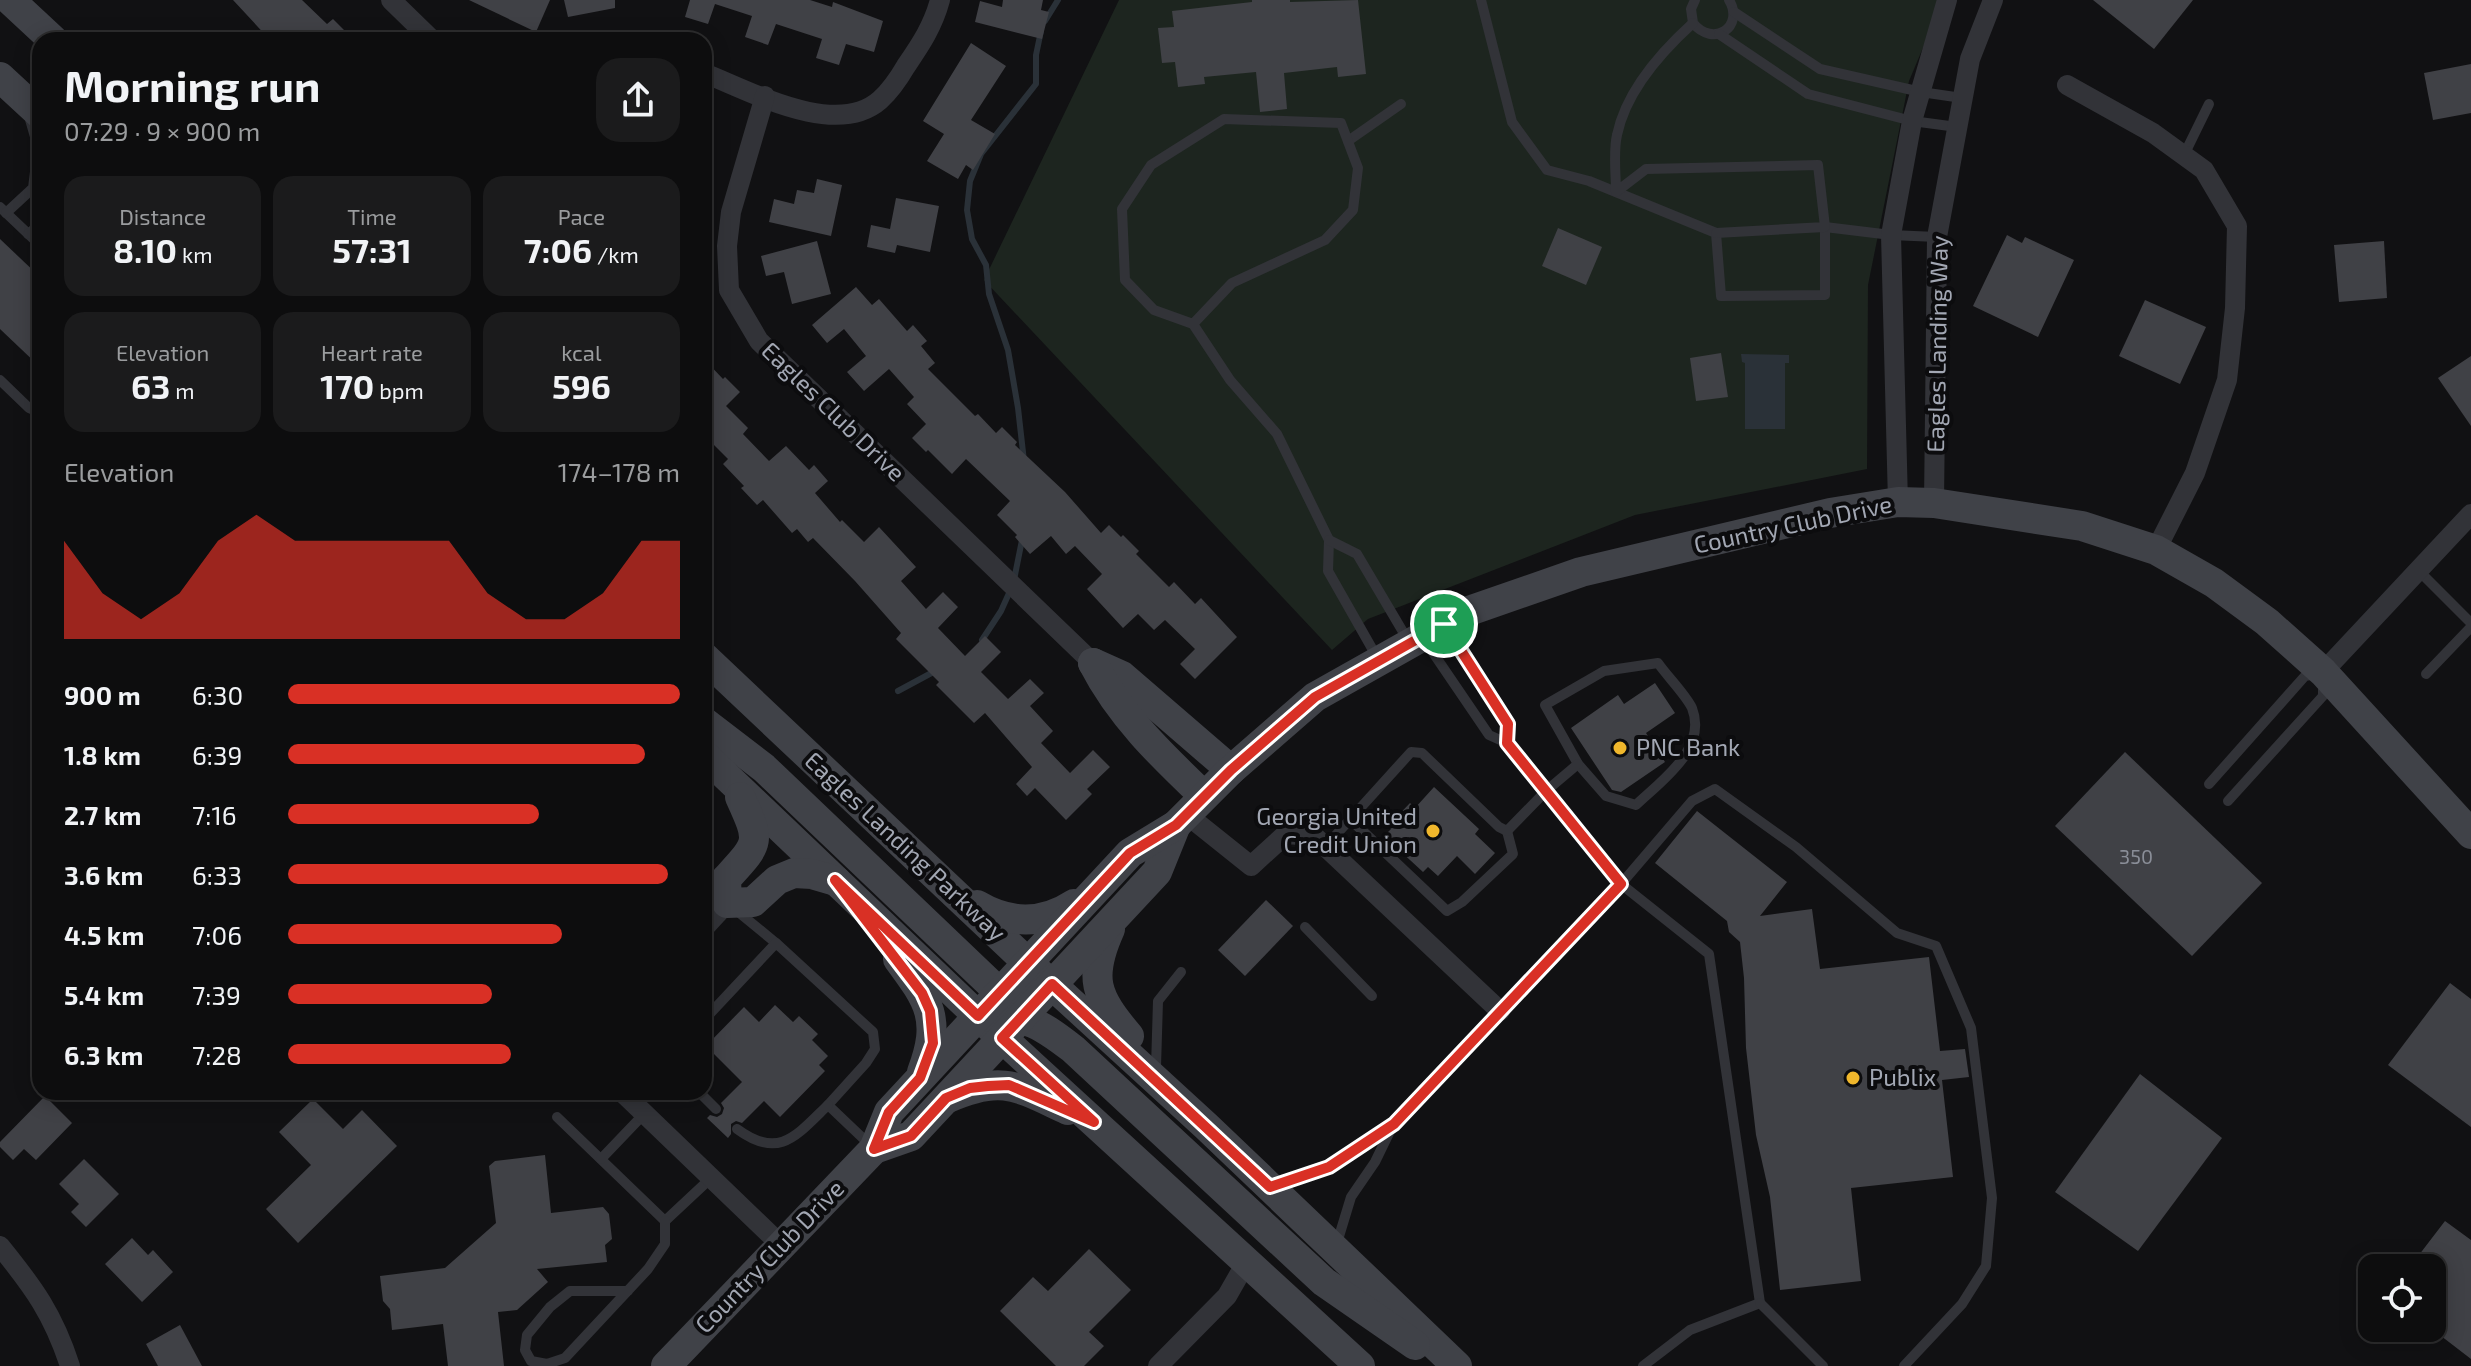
<!DOCTYPE html>
<meta charset="utf-8">
<style>
body{margin:0;font-family:"Exo 2",sans-serif;background:#1b1b1c;color:#f1f3f6;height:100vh;display:flex;flex-direction:column;font-size:30px;white-space:nowrap}
*{box-sizing:border-box;margin:0}
p{font-size:26px;color:#9a9c9e}
.icon{flex:none;width:44px;height:44px;fill:none;stroke:currentColor;stroke-width:2;stroke-linecap:round;stroke-linejoin:round}
.map{position:relative;flex:1;overflow:hidden}
.panel{position:absolute;left:32px;top:32px;width:680px;height:1068px;display:flex;flex-direction:column;background:#0d0d0e;border-radius:24px;box-shadow:0 4px 20px #0003,0 0 0 2px #2d2d2e}
.panel>*{flex:none}
.tools{position:absolute;left:2358px;top:1254px;display:grid;gap:16px}
.tools a{display:grid;place-items:center;width:88px;height:88px;border-radius:16px;background:#0d0d0e;box-shadow:0 4px 20px #0003,0 0 0 2px #2d2d2e;font-size:40px}
.pin{position:absolute;display:grid;place-items:center;width:68px;height:68px;color:#fff;margin:-34px;border:4px solid #fff;border-radius:50%;box-shadow:0 2px 8px #0007}
.round{display:grid;place-items:center;flex:none;width:84px;height:84px;border-radius:24px;background:#1b1b1c}
.overview{display:flex;align-items:center;justify-content:space-between;height:136px;padding:0 32px}
h1{font-size:44px;font-weight:700;line-height:60px}
.metrics{display:grid;grid-template-columns:repeat(3,1fr);gap:12px;height:136px;padding:8px 32px}
.metrics div{display:grid;align-content:center;border-radius:20px;background:#1b1b1c;text-align:center}
.metrics b{font-size:34px;font-weight:700}
.metrics small{font-size:22px;font-weight:400}
.metrics p{font-size:22px}
.chart{height:224px;padding:16px 32px}
.chart p{display:flex;justify-content:space-between}
.chart svg{width:100%;height:144px;margin-top:8px;fill:#d93025;opacity:.7}
ul{padding:0 32px;list-style:none;font-size:26px}
li{display:grid;grid-template-columns:128px 96px 1fr;align-items:center;height:60px}
li i{height:20px;border-radius:10px;background:#d93025}
.map>svg:first-child{display:block}
</style>
<div class="map">
<svg width="2471" height="1366" viewBox="0 0 2471 1366">
<rect width="100%" height="100%" fill="#111113"/>
<polygon fill="#1d251f" points="1119,0 1943,0 1909,81 1868,285 1867,469 1635,515 1368,619 1332,650 984,280"/>
<polygon fill="#2a3138" points="1741,354 1789,355 1789,363 1785,363 1785,429 1745,429 1745,363 1742,362"/>
<g fill="none" stroke-linecap="round" stroke-linejoin="round">
<g stroke="#2a3138" stroke-width="6">
<polyline points="1045,21 1058,0"/>
<polyline points="1024,461 1018,408 1008,350 989,294 986,265 972,239 967,210 970,181 981,154 1036,84 1036,55 1041,31"/>
<polyline points="1014,580 1022,540"/>
<polyline points="982,640 1001,611 1010,591"/>
<polyline points="898,691 937,670"/>
</g>
</g>
<g fill="#404146">
<polygon points="233,0 302,0 327,24 333,19 354,40 270,40"/>
<polygon points="469,0 550,0 536,32"/>
<polygon points="564,0 615,0 615,8 568,17"/>
<polygon points="690,0 810,0 832,7 833,2 883,21 874,52 846,44 839,65 816,58 822,39 776,24 768,45 745,37 752,16 715,4 708,24 685,17"/>
<polygon points="1003,0 1043,0 1041,10 1049,12 1042,39 975,22 980,1 1002,7"/>
<polygon points="1252,0 1290,0 1290,2 1358,0 1366,74 1338,77 1337,67 1284,73 1287,109 1260,112 1256,72 1204,77 1205,84 1178,87 1175,62 1162,63 1158,28 1174,27 1172,11 1252,2"/>
<polygon points="2093,0 2193,0 2154,49"/>
<polygon points="971,43 1006,66 971,120 995,134 973,170 966,165 958,179 927,161 944,134 923,121"/>
<polygon points="2471,64 2471,113 2433,120 2424,73"/>
<polygon points="817,179 842,185 831,236 769,222 774,199 794,204 797,190 814,193"/>
<polygon points="896,198 939,206 930,252 897,245 895,253 867,247 871,225 890,229"/>
<polygon points="1558,228 1602,247 1586,285 1542,266"/>
<polygon points="2007,235 2022,243 2025,237 2074,260 2038,337 1973,306"/>
<polygon points="0,239 40,277 40,367 0,329"/>
<polygon points="817,241 831,294 792,304 784,272 766,276 761,256"/>
<polygon points="2384,241 2387,298 2339,302 2334,245"/>
<polygon points="856,287 872,305 879,299 907,331 913,325 927,341 921,346 935,363 928,369 975,416 978,414 996,433 1002,427 1017,442 1015,445 1065,492 1101,533 1109,525 1121,537 1123,535 1139,551 1136,554 1169,587 1174,582 1195,604 1201,598 1237,637 1195,679 1180,664 1195,649 1165,620 1154,630 1138,614 1123,628 1087,589 1102,574 1075,546 1066,554 1051,536 1030,554 1015,537 1017,535 997,515 1010,501 966,459 952,474 928,450 926,452 912,438 926,424 907,404 914,397 889,369 864,391 847,372 866,356 844,329 827,343 812,325"/>
<polygon points="2145,300 2206,327 2180,384 2119,356"/>
<polygon points="1721,353 1728,397 1696,401 1690,358"/>
<polygon points="2471,356 2471,426 2438,378"/>
<polygon points="704,359 723,379 725,377 740,392 726,406 748,428 743,434 769,461 786,446 809,470 814,465 828,481 815,493 840,522 842,520 864,542 879,527 916,567 901,581 926,609 943,592 958,607 938,628 965,656 985,636 1001,652 981,672 1008,699 1030,679 1044,693 1030,706 1053,731 1041,743 1070,773 1093,750 1110,767 1087,789 1092,794 1066,820 1035,788 1027,796 1016,784 1032,767 985,713 974,723 936,685 939,682 896,639 901,633 855,581 813,538 808,542 797,529 792,533 763,500 757,505 741,488 744,486 723,464 728,459 704,435"/>
<polygon points="1655,683 1675,713 1646,733 1665,762 1621,792 1612,790 1571,728 1618,695 1624,704"/>
<polygon points="2125,752 2262,883 2192,956 2055,826"/>
<polygon points="1434,787 1479,829 1475,834 1495,853 1475,874 1457,856 1438,876 1428,867 1423,872 1384,836 1391,829 1388,826 1410,803 1415,808"/>
<polygon points="1697,811 1787,882 1760,916 1812,909 1820,969 1929,957 1940,1051 1965,1049 1969,1077 1942,1080 1953,1177 1851,1188 1861,1281 1780,1290 1770,1197 1756,1135 1746,1048 1744,978 1740,942 1729,932 1727,921 1655,863"/>
<polygon points="1266,900 1293,926 1245,976 1218,950"/>
<polygon points="2450,983 2471,999 2471,1127 2388,1065"/>
<polygon points="775,1005 793,1022 799,1016 818,1034 812,1040 828,1056 819,1065 825,1071 780,1117 764,1101 742,1123 736,1121 731,1124 731,1134 728,1138 707,1118 710,1115 717,1117 722,1114 724,1108 721,1103 742,1082 706,1046 744,1007 759,1022"/>
<polygon points="2140,1074 2222,1138 2138,1251 2055,1192"/>
<polygon points="45,1096 72,1123 36,1160 24,1149 13,1160 0,1147 0,1142"/>
<polygon points="313,1099 343,1129 362,1110 397,1146 298,1243 266,1209 311,1165 279,1132"/>
<polygon points="545,1155 551,1213 603,1207 609,1214 612,1239 605,1245 607,1262 537,1269 548,1282 517,1310 498,1312 504,1366 448,1366 443,1324 392,1330 390,1309 383,1301 380,1276 445,1268 496,1223 489,1166 495,1161"/>
<polygon points="84,1159 119,1194 86,1227 71,1212 79,1204 59,1184"/>
<polygon points="2445,1221 2471,1240 2471,1359 2432,1329 2432,1268 2409,1268"/>
<polygon points="132,1238 148,1255 153,1250 173,1272 142,1302 105,1264"/>
<polygon points="1089,1249 1131,1290 1089,1332 1104,1346 1084,1366 1056,1366 1000,1311 1033,1277 1048,1291"/>
<polygon points="180,1325 202,1366 158,1366 146,1344"/>
</g>
<g fill="none" stroke-linecap="round" stroke-linejoin="round">
<g stroke="#323338" stroke-width="10">
<polyline points="1481,0 1512,122 1547,170 1589,181 1716,233 1721,296 1825,295 1825,227 1891,235 1937,237"/>
<path d="M1695,0L1691,9L1693,23C1713,48 1745,27 1729,0"/>
<polyline points="1734,12 1820,69 1921,92 1962,98"/>
<path d="M1693,23C1661,52 1626,91 1617,135C1613,152 1616,174 1616,192L1646,169L1818,165L1825,227L1716,233"/>
<polyline points="1719,34 1808,94 1912,121 1957,127"/>
<polyline points="1348,141 1401,104"/>
<polyline points="2184,155 2209,104"/>
<polyline points="0,207 40,245"/>
<polyline points="6,213 33,188 38,147 29,116"/>
<polyline points="28,234 40,224"/>
<polyline points="1193,324 1232,283 1325,240 1353,210 1358,168 1341,123 1224,119 1151,165 1122,209 1125,280 1154,310 1193,324 1230,380 1277,434 1329,540 1328,571 1378,659"/>
<polyline points="0,380 29,408 40,413"/>
<polyline points="1329,540 1357,554 1409,642"/>
<polyline points="2419,571 2471,623"/>
<polyline points="1445,627 1508,724 1507,743"/>
<polyline points="1423,638 1489,735 1507,743 1621,884 1692,801 1715,789 1796,847 1897,933 1936,946 1971,1028 1992,1198 1986,1266 1962,1304 1904,1366"/>
<path d="M1658,663C1667,676 1686,695 1692,708C1708,749 1661,781 1636,805L1606,796L1578,764L1545,705L1604,671Z"/>
<polyline points="2426,674 2471,627"/>
<polyline points="2209,784 2305,676 2315,674"/>
<polyline points="2228,801 2323,696 2323,684"/>
<polyline points="1350,819 1447,911 1462,902 1513,854 1507,831"/>
<polyline points="1325,847 1411,752 1422,753 1499,827 1507,831 1546,791 1578,764"/>
<polyline points="737,911 776,943"/>
<polyline points="1305,927 1372,996"/>
<polyline points="704,1020 776,943 873,1032 875,1049 866,1063 828,1105 870,1145"/>
<polyline points="1156,1067 1158,1001 1181,972"/>
<polyline points="699,1092 716,1109"/>
<polyline points="557,1117 665,1221 711,1178"/>
<path d="M737,1129C779,1160 796,1136 828,1105"/>
<polyline points="601,1159 644,1114"/>
<polyline points="1276,1185 1329,1167 1394,1124 1621,884 1709,954 1760,1303 1690,1330 1643,1366"/>
<polyline points="1337,1243 1351,1197 1375,1162 1393,1125"/>
<polyline points="628,1291 570,1291 550,1307 527,1335 525,1350 531,1361 547,1364 565,1358 648,1269 665,1244 665,1221"/>
<polyline points="1760,1303 1823,1366"/>
</g>
<g stroke="#323338" stroke-width="20">
<polyline points="391,0 432,40"/>
<path d="M704,73C750,91 836,139 880,100C890,91 899,78 906,66C921,44 933,26 940,0"/>
<polyline points="2067,85 2153,133 2204,170 2237,226 2235,308 2227,380 2195,473 2156,550"/>
<polyline points="765,96 731,212 727,246 729,290 759,341 1093,663"/>
<polyline points="1898,502 1891,235 1912,121 1947,0"/>
<polyline points="1934,503 1937,237 1970,59 1993,0"/>
<polyline points="2323,672 2471,514"/>
<polyline points="1186,814 1251,866 1286,834 1314,836 1500,1011"/>
<polyline points="704,928 727,903"/>
<polyline points="622,1092 781,1245"/>
<path d="M0,1246C34,1288 53,1314 70,1366"/>
<polyline points="1158,1366 1227,1296 1247,1261"/>
</g>
<g stroke="#404248" stroke-width="30">
<polyline points="10,0 53,40"/>
<polyline points="0,77 40,114"/>
<polyline points="704,657 1027,962 1206,1126 1457,1366"/>
<polyline points="1093,663 1122,676 1231,770"/>
<path d="M1093,663C1120,716 1161,755 1204,796"/>
<polyline points="704,722 764,768 999,992 1016,999 1052,984"/>
<polyline points="704,755 978,1016 1360,1366"/>
<path d="M740,797C761,843 760,842 726,879L727,903L753,902L777,880L794,873L812,874L836,881"/>
<path d="M977,905C1009,924 1042,925 1074,904"/>
<path d="M1110,929C1088,978 1095,996 1129,1036"/>
<path d="M898,959C929,1001 942,1019 922,1072"/>
<path d="M978,1016C1028,1018 1033,1018 1073,1049L1324,1282L1415,1345"/>
<path d="M948,1098C1003,1074 1018,1087 1068,1110"/>
<polyline points="874,1149 911,1136 1157,872 1176,825"/>
<polyline points="666,1366 874,1149 889,1112 1130,853 1176,825 1231,770 1315,697 1466,612 1581,572 1830,513 1898,502 1934,503 2082,526 2156,550 2214,583 2267,622 2323,672 2471,834"/>
</g>
</g>
<g fill="none" stroke-linecap="round" stroke-linejoin="round">
<g stroke="#fff" stroke-width="16">
<polygon id="route" points="1444,624 1508,724 1507,743 1621,884 1394,1124 1329,1167 1270,1187 1052,984 1002,1038 1094,1122 1009,1085 988,1086 970,1088 946,1098 911,1136 874,1149 889,1112 920,1078 933,1043 930,1011 922,993 835,880 978,1016 1130,853 1176,825 1231,770 1315,697"/>
</g>
<use href="#route" stroke="#d93025" stroke-width="10"/>
</g>
<g fill="#f0b72c" stroke="#0c0c0e" stroke-width="3">
<circle cx="1620" cy="748" r="8"/>
<circle cx="1433" cy="831" r="8"/>
<circle cx="1853" cy="1078" r="8"/>
</g>
<g text-anchor="middle" stroke-width="8" stroke-linejoin="round" paint-order="stroke">
<g font-size="20" fill="#8a8e98">
<text x="2136" y="864">350</text>
</g>
<g font-size="24" fill="#a2a7b3" stroke="#0c0c0e">
<text transform="translate(1938 344) rotate(-89)" y="8">Eagles Landing Way</text>
<text transform="translate(833 412) rotate(44)" y="8">Eagles Club Drive</text>
<text transform="translate(1793 525) rotate(-12)" y="8">Country Club Drive</text>
<text transform="translate(905 847) rotate(43)" y="8">Eagles Landing Parkway</text>
<text transform="translate(770 1257) rotate(-46)" y="8">Country Club Drive</text>
</g>
<g font-size="24" fill="#a2a7b3" stroke="#0c0c0e" text-anchor="start">
<text x="1636" y="756">PNC Bank</text>
<text x="1417" y="825" text-anchor="end">Georgia United<tspan x="1417" dy="28">Credit Union</tspan></text>
<text x="1869" y="1086">Publix</text>
</g>
</g>
</svg>
<div class="tools">
<a><svg class="icon" aria-label="locate" viewBox="0 0 24 24"><circle cx="12" cy="12" r="6"/><path d="M12 2v4M12 18v4M2 12h4M18 12h4"/></svg></a>
</div>
<div class="pin" style="left:1444px;top:624px;background:#1e9e55"><svg class="icon" aria-label="arrive" viewBox="0 0 24 24"><path d="M6 21V4h12l-3 4 3 4H6"/></svg></div>
<section class="panel">
<div class="overview"><div><h1>Morning run</h1><p>07:29 · 9 × 900 m</p></div><a class="round"><svg class="icon" aria-label="share" viewBox="0 0 24 24"><path d="M12 15V3M7 8l5-5 5 5M5 13v7h14v-7"/></svg></a></div>
<div class="metrics">
<div><p>Distance</p><b>8.10<small> km</small></b></div>
<div><p>Time</p><b>57:31</b></div>
<div><p>Pace</p><b>7:06<small> /km</small></b></div>
</div>
<div class="metrics">
<div><p>Elevation</p><b>63<small> m</small></b></div>
<div><p>Heart rate</p><b>170<small> bpm</small></b></div>
<div><p>kcal</p><b>596</b></div>
</div>
<div class="chart"><p><span>Elevation</span>174–178 m</p>
<svg viewBox="0 0 160 44" preserveAspectRatio="none"><path d="M0 44V14L10 30L20 38L30 30L40 14L50 6L60 14L70 14L80 14L90 14L100 14L110 30L120 38L130 38L140 30L150 14L160 14V44z"/></svg>
</div>
<ul>
<li><b>900 m</b>6:30<i style="width:100%"></i></li>
<li><b>1.8 km</b>6:39<i style="width:91%"></i></li>
<li><b>2.7 km</b>7:16<i style="width:64%"></i></li>
<li><b>3.6 km</b>6:33<i style="width:97%"></i></li>
<li><b>4.5 km</b>7:06<i style="width:70%"></i></li>
<li><b>5.4 km</b>7:39<i style="width:52%"></i></li>
<li><b>6.3 km</b>7:28<i style="width:57%"></i></li>
</ul>
</section>
</div>
